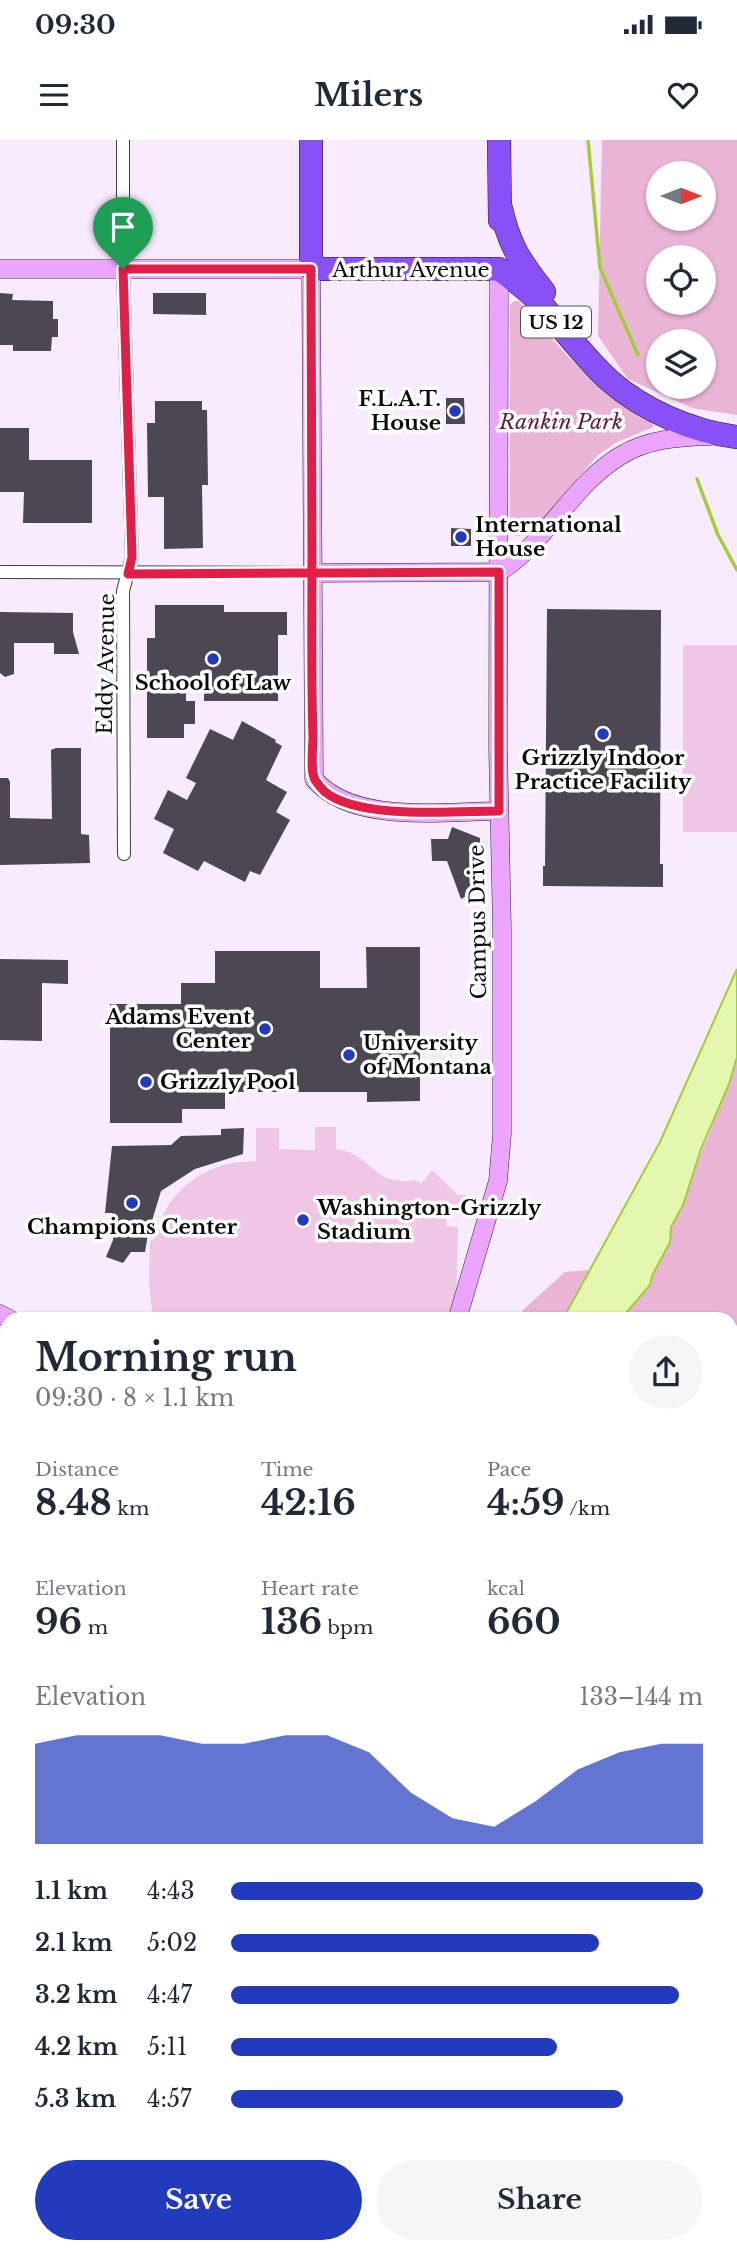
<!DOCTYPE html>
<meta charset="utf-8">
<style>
body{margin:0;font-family:"Libre Baskerville",serif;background:#f6f6f7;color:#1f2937;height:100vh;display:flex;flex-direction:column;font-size:26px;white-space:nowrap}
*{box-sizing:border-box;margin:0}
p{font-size:23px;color:#747a83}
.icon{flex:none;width:38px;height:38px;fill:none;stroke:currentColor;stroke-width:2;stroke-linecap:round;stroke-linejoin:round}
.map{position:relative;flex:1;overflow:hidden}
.drawer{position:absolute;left:0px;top:1172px;width:738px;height:942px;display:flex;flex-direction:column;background:#fff;border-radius:21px 21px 0 0;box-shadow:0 2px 5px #0004}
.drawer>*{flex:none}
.needle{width:46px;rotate:90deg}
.buttons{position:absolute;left:646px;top:21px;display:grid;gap:14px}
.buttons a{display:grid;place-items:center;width:70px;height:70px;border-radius:50%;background:#fff;box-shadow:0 2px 5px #0004;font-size:35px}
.pin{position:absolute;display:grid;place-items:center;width:60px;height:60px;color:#fff;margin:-72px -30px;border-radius:50% 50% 50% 0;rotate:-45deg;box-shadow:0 0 7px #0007}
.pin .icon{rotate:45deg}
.round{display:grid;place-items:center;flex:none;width:74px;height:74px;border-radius:37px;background:#f6f6f7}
.headline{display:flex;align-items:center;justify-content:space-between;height:119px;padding:0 35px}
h1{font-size:38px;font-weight:700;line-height:52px}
.metrics{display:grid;grid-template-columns:repeat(3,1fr);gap:10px;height:119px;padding:7px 35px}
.metrics div{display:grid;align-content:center}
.metrics b{font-size:35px;font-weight:700}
.metrics small{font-size:19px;font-weight:400}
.metrics p{font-size:19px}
.chart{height:196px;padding:14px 35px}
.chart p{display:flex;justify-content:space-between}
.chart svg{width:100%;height:126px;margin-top:7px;fill:#223bbd;opacity:.7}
.cta{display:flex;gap:14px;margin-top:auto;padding:14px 35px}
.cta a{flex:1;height:80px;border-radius:42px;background:#223bbd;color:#fff;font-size:28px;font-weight:700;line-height:80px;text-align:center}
.cta a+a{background:#f6f6f7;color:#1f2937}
ul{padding:0 35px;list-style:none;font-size:23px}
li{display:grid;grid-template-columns:112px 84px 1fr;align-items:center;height:52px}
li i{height:18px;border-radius:9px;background:#223bbd}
.status{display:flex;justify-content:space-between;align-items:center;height:49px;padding:0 35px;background:#fff;direction:ltr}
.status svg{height:19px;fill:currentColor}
header{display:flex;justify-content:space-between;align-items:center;height:91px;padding:0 35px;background:#fff;font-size:32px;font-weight:700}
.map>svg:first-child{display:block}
</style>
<div class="status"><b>09:30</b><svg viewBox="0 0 49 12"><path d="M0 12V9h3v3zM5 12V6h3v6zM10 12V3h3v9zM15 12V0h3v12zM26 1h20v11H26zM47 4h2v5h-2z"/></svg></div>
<header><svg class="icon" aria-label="menu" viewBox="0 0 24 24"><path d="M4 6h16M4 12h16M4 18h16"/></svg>Milers<svg class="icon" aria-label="heart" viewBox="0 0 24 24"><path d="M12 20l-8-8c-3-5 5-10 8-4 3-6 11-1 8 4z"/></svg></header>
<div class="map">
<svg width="737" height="2114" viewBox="0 0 737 2114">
<rect width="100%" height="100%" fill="#f8eaff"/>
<g fill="#e9b4d5" fill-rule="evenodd">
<path d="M602,0H737V275L692,268L628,239L598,196ZM704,33V79H658V33ZM704,117V163H658V117ZM658,201H704V247H658Z"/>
<path d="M514,161H519C561,208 597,255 653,284L654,287L617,302L598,315L532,391L524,396H515L510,390V165Z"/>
<polygon points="737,917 737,1276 732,1285 732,1180 621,1180 650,1145 652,1136 670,1102 671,1087 683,1065 688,1045 729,945"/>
<polygon points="590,1130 563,1179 518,1179 523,1170 565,1132"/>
<polygon points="0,1837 7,1837 7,2107 25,2107 22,2114 0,2114"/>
</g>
<polygon fill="#da93bb" points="0,1315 7,1321 7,1922 0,1932"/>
<g fill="#f0c6e6">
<rect x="683" y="505" width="54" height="187"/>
<path d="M315,987H336V1009C372,1013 373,1048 416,1040L421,1044L432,1030L458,1055H471L474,1058L470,1072L451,1073L446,1070V1086L458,1087L456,1176L412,1180L153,1179L149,1144L150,1102L159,1094C159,1065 191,1035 218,1027C230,1022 243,1022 256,1021V988H279V1009L315,1010Z"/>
</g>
<g fill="#e4f7ae" stroke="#a3cf34" stroke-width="2">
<polygon points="737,829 737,917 729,944 701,1009 683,1065 671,1087 670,1102 652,1136 650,1145 621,1179 563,1179 660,1002"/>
<polygon points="737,1276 737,1450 732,1458 732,1285"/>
<polygon points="25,2107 156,2107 150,2114 22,2114"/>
</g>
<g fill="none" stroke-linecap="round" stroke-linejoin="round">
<g stroke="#a3cf34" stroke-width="3.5">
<polyline points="588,0 600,128 638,215"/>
<polyline points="697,339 718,395 737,430"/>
</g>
</g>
<g fill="#4b4854">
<polygon points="0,153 13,154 12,160 53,161 53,179 58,179 58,197 52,197 51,211 13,211 13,205 0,205"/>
<polygon points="153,153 206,153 206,175 153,174"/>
<polygon points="446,258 464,258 465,284 446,284"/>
<polygon points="155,261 202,261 202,270 207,270 208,345 202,345 203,408 164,409 164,357 148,357 147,283 155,283"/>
<polygon points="0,288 29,288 29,320 92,320 92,383 23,383 24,352 0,352"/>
<polygon points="451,388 471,389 471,406 451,406"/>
<polygon points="155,465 224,465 224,472 287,472 287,495 278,495 278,561 204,561 204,540 186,540 186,561 195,561 195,584 184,584 184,598 147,598 147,498 155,498"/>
<polygon points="547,469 661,470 660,724 663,724 663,747 543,746 543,726 545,726"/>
<polygon points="0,472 73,473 73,492 79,514 54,514 54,503 14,503 14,534 5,537 0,533"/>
<polygon points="242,581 276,600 275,602 282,606 266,640 287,652 276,672 290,680 260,735 250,731 245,742 204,721 198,731 163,713 174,689 154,679 168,650 187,660 196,643 186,638 210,589 233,600"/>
<polygon points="56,608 81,608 81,694 89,695 90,723 0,725 0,638 8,638 10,642 10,678 52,679 51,610"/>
<polygon points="452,687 480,698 478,750 461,759 447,721 432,721 431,699 448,699"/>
<polygon points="366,807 420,807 420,961 367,962 367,952 225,952 225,969 182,969 182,983 110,983 110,864 181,864 181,843 215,843 215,811 320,811 320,848 367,848"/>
<polygon points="0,819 68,820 68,844 42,843 42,901 0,900"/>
<polygon points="244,988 243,1014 195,1029 161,1051 148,1094 145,1112 131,1112 123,1123 106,1117 113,1100 112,1073 105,1073 112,1006 171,1005 181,996 221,995 221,989"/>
</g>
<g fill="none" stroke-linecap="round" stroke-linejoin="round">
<g stroke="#3e3e3e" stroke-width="14">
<g id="street">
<polyline points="123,0 123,129 132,417 123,451 124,714"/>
<polyline points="0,432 312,433"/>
</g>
</g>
<g stroke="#2d2d2d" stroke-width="19">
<g id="secondary">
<path d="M0,129H311L314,639C353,685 444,671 499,671"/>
<path d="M312,433L499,432C547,402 572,345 620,316C647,299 679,297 710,296"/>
<polyline points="0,1174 11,1180"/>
<polyline points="457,1180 498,1041 502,994 502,788 498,608 499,129"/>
<polyline points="732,1757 737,1749"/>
<polyline points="471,2114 476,2107"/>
</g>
</g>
<g stroke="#1c1c1c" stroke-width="24">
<g id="highway">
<path d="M311,0V129H499C514,140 528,150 541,164C564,189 584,218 610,241C643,270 693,292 737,297"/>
<polyline points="499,0 500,80"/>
<path d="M500,65C509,105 519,120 544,152"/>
<polyline points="732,2001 737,1994"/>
<polyline points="732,2029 737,2021"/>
<polyline points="659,2114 664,2107"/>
<polyline points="681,2114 685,2107"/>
</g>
</g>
<use href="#street" stroke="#fff" stroke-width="12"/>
<use href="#secondary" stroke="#eba5ff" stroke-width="18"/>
<use href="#highway" stroke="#8950f7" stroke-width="23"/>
<g stroke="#223bbd" stroke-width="6">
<g id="rail">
<polyline points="732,1872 737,1865"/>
<polyline points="553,2114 558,2107"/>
</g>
</g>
<use href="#rail" stroke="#fff" stroke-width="3.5" stroke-dasharray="10" stroke-linecap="butt"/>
</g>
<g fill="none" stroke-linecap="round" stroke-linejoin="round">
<g stroke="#fff" stroke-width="14">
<path id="route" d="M123,129L132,417L128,434L295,433H333L499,432V671C455,671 360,680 325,652C322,649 317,643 315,640C310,630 313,609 313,597C311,536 312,475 312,415L311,144V129H123"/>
</g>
<use href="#route" stroke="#e11d48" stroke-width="9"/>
</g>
<g fill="#223bbd" stroke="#fff" stroke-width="2.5">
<circle cx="455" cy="271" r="7"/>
<circle cx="461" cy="397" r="7"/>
<circle cx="213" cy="519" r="7"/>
<circle cx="603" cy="594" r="7"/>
<circle cx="265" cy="889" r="7"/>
<circle cx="349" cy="915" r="7"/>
<circle cx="146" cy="942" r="7"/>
<circle cx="132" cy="1063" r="7"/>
<circle cx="303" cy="1080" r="7"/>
</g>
<g text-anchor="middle" stroke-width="7" stroke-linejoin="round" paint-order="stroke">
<rect fill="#fff" stroke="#545454" stroke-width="2" x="521" y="166.5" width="70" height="31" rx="5"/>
<g font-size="19" font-weight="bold" fill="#0b0b0b">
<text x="556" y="189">US 12</text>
</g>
<g font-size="21" fill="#0b0b0b" stroke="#fff">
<text x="411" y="137">Arthur Avenue</text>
<text transform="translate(106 524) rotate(-89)" y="7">Eddy Avenue</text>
<text transform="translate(478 782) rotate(-91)" y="7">Campus Drive</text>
</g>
<g font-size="21" font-weight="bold" fill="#0b0b0b" stroke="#fff" text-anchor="start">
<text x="441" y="266" text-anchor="end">F.L.A.T.<tspan x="441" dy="24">House</tspan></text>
<text x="475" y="392">International<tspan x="475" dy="24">House</tspan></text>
<text x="213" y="550" text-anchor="middle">School of Law</text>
<text x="603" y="625" text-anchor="middle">Grizzly Indoor<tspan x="603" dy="24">Practice Facility</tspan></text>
<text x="251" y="884" text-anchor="end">Adams Event<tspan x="251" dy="24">Center</tspan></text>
<text x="363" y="910">University<tspan x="363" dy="24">of Montana</tspan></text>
<text x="160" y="949">Grizzly Pool</text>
<text x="317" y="1075">Washington-Grizzly<tspan x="317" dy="24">Stadium</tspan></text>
<text x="132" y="1094" text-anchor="middle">Champions Center</text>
</g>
<g font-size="21" font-style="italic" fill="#631c33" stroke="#fff">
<text x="561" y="289">Rankin Park</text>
</g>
</g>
</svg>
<div class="buttons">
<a><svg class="needle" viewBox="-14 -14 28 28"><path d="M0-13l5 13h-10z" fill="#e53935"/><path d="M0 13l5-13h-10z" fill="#747a83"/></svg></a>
<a><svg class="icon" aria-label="locate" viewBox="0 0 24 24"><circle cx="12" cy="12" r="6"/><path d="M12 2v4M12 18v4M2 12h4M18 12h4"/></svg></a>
<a><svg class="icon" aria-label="layers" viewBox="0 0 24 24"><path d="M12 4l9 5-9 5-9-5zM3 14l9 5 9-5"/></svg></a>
</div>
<div class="pin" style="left:123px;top:129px;background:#1e9e55"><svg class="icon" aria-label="arrive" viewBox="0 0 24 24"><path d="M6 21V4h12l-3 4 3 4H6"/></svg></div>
<section class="drawer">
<div class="headline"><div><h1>Morning run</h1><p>09:30 · 8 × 1.1 km</p></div><a class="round"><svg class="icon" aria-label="share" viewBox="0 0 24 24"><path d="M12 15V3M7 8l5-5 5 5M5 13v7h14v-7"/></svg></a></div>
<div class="metrics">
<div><p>Distance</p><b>8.48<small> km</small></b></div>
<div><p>Time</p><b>42:16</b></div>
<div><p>Pace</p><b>4:59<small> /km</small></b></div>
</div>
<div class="metrics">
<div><p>Elevation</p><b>96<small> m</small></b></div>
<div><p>Heart rate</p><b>136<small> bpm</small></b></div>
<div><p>kcal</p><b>660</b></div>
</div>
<div class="chart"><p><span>Elevation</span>133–144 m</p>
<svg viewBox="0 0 160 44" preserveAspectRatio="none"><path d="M0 44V9L10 6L20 6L30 6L40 9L50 9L60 6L70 6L80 12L90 26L100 35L110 38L120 29L130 18L140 12L150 9L160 9V44z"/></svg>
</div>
<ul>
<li><b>1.1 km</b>4:43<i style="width:100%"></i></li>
<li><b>2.1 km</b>5:02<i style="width:78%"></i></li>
<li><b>3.2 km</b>4:47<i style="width:95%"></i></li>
<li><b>4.2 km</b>5:11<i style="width:69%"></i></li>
<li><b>5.3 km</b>4:57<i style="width:83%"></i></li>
</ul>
<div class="cta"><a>Save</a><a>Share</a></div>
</section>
</div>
